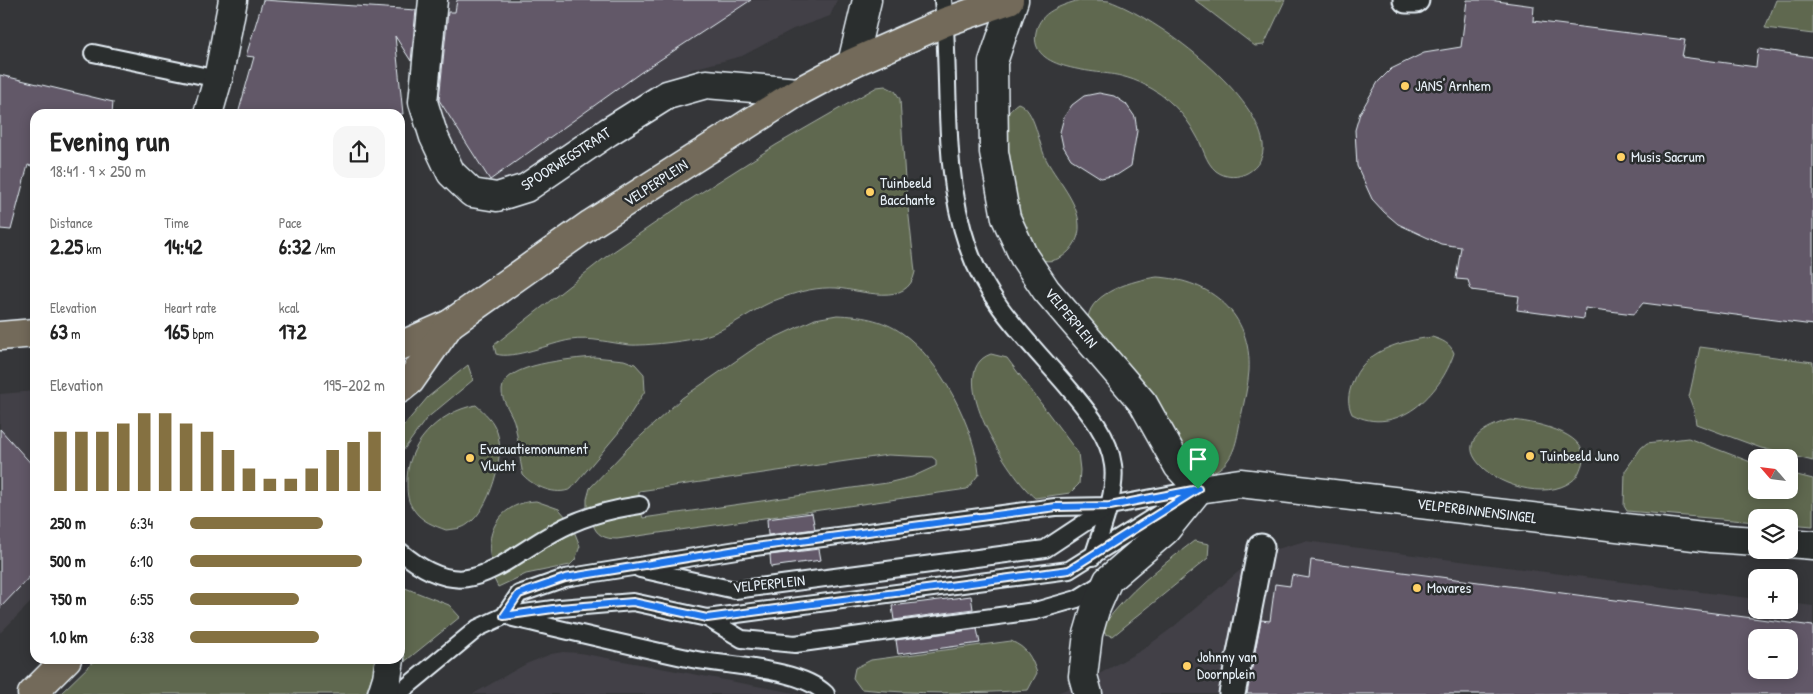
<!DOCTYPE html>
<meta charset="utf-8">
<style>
body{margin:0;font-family:"Patrick Hand",sans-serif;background:#f6f6f6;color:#222;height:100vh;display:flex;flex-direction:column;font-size:19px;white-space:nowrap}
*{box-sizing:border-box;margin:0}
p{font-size:16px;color:#767676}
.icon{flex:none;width:28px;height:28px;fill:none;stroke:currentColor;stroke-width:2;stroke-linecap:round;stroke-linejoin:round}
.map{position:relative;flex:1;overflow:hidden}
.details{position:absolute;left:30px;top:109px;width:375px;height:555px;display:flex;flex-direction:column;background:#fff;border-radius:15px;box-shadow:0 2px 12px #0003}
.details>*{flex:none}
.needle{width:32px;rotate:298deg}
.tools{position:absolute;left:1748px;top:449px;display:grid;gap:10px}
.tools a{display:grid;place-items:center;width:50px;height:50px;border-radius:10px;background:#fff;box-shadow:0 2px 12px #0003;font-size:25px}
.pin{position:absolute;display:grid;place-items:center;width:42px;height:42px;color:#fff;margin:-51px -21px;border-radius:50% 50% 50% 0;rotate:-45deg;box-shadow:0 0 5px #0007}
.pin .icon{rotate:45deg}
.round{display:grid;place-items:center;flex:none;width:52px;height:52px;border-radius:15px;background:#f6f6f6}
.overview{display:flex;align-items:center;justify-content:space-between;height:85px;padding:0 20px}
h1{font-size:28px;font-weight:700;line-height:38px}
.metrics{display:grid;grid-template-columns:repeat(3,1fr);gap:8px;height:85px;padding:5px 20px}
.metrics div{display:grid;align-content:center}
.metrics b{font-size:21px;font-weight:700}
.metrics small{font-size:14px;font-weight:400}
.metrics p{font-size:14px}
.chart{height:140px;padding:10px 20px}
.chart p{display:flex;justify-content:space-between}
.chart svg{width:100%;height:90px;margin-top:5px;stroke:#857141;stroke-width:6}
ul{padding:0 20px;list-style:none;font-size:16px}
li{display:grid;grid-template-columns:80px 60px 1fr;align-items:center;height:38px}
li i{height:12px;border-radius:6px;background:#857141}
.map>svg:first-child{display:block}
</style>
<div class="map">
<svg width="1813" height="694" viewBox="0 0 1813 694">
<rect width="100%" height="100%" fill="#353639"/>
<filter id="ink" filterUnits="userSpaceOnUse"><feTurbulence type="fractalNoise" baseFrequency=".02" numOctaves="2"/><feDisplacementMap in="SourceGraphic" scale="10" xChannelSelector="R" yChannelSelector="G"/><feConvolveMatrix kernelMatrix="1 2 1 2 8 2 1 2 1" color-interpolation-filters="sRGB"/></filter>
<g filter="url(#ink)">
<g fill="#424047" fill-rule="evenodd">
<polygon points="445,0 837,0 830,16 793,29 742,56 692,69 535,174 501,183 485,179 461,161 431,115"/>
<polygon points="35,391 35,598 0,633 0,394"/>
<path d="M1305,541L1756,599V610H1789V603L1813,606V694H1054L1083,683L1142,650L1172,628L1238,572L1270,551ZM1756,638H1789V670H1756Z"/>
<polygon points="563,652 580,653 800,694 473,694 526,664 551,654"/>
</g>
<g fill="#5f684f" stroke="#a4aca4">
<path d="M1079,0C1088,0 1100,0 1109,1C1157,18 1256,91 1263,144C1266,169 1236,186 1216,171C1205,162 1203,146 1196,135C1185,114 1167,96 1145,85C1138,81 1129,78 1121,76C1098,70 1028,72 1036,32C1040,11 1061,6 1079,0Z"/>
<polygon points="1195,0 1285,0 1264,45 1255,46"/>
<polygon points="1776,0 1813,0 1813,34 1765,28"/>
<path d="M885,86L895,91L900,99L905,180L915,272C908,308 862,290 836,288C818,287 801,291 784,297C755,306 732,329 702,337C688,341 644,346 630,345C610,343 591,337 570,340C551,343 513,360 496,354L494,345L607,256L683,204L776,145L877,87Z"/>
<path d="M1018,103C1036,109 1038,145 1047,161C1058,181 1078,202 1079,225C1081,249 1051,274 1031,253C1027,249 1010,190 1009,181C1007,171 1004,125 1007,117C1009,111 1013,106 1018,103Z"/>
<path d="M1157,277C1211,280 1252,314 1249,371C1248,386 1244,402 1241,417C1237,436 1236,459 1217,470C1208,475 1199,469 1193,464L1088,318C1091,292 1134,280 1157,277Z"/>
<path d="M837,315C860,316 882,319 902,333C940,359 975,428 979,474L967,489L617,539C605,539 596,535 593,524L641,512L643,518L887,483L912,477L936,466V460L932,457L888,455L639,491V498L587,510V499L590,488L629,447L682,398L759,345L815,319Z"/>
<path d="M1432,337C1442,340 1450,343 1454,353C1441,394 1397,438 1352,414C1347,403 1348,395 1352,384C1363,350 1401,341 1432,337Z"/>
<polygon points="1700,347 1813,362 1813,461 1761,448 1696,424 1694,411 1689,397"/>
<path d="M991,354L1007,358L1078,453L1080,470L1079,484L1070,493L1035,498C1011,479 941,371 991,354Z"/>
<path d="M594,357L624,360L635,364L644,374L645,391L619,432L571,489C556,496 534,487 523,475C519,458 519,442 515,425C513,414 501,401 502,390C503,363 573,359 594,357Z"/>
<polygon points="468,365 473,380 426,419 400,455 400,430 428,397"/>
<path d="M476,405C485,413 493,420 497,432C506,455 489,511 468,524C462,529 454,529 446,530C435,526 421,521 414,510C408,503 407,494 407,485C405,445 438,412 476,405Z"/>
<path d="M1510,420C1530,421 1589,432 1583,461C1581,468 1578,477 1572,481C1546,501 1493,485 1476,460C1460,437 1493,424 1510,420Z"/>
<polygon points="1688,438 1756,464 1756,490 1789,490 1789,473 1813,479 1813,526 1789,524 1789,518 1756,518 1756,522 1627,511 1624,506 1625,471 1641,448 1647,443"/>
<path d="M536,501L559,509L567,518L491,560C484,528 504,502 536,501Z"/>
<polygon points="574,531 580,546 575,560 570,565 526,574 498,587 494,579"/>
<path d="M1194,541L1209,544L1208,558L1113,636L1105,634L1103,626C1128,591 1160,567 1194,541Z"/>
<polygon points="400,586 449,605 460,617 403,663 400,648"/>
<path d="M1011,641C1027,648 1031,656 1037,673L1028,690C978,694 911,694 861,689L853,678L855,668L871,660Z"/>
<polygon points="96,659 378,659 367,690 363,694 60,694"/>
</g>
<g fill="#625867" stroke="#e8f1f8" fill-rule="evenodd">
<polygon points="263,0 416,10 411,61 395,36 403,114 238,114 254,57 246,56"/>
<polygon points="457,0 751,0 640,73 490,180 439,100 448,12 455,12"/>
<polygon points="1467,0 1489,0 1534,6 1533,21 1685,40 1682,57 1756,67 1758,49 1813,57 1813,325 1643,303 1634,314 1585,308 1584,319 1517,310 1519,296 1471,290 1468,280 1456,279 1461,247 1441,244 1398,224 1384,212 1372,199 1357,166 1355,130 1360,113 1378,82 1391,69 1424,53 1461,47"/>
<polygon points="0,75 113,102 112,114 35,114 35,167 28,165 11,230 0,229"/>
<polygon points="1099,93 1114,96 1126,104 1135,117 1137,131 1131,166 1117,175 1101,178 1071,159 1063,146 1060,132 1064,117 1072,105 1084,96"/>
<polygon points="0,429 35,468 35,571 0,608"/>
<polygon points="812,513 815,529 768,535 767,519"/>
<polygon points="819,549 821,560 771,567 770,555"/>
<path d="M1311,560L1813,626V694H1247L1261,620L1270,621L1275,584L1290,586L1292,575L1309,578ZM1756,638H1789V670H1756Z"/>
<polygon points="971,596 973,609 894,620 892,606"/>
<polygon points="977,629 980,643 898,654 896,640"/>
</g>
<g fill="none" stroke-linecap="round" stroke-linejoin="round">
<g stroke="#e8f1f8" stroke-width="20">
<g id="service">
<path d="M943,0C951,82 941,169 968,247C986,301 1030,343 1066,385C1085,408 1109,434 1113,465C1117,492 1101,531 1093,557"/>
<polyline points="93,53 218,79"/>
<path d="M400,551C465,607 494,566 553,533C579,518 611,509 640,505"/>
<polyline points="640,569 735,590 1045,549 1110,506"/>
<polyline points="504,616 560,608 633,602 707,618 742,639 795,644 1035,611 1077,599 1106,581"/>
<path d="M513,618C573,632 632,646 692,659C728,666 800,668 826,694"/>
<polyline points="707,618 1069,570 1179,501"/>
<polyline points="398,694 478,628 504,616 519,594 565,578 755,547 1055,507 1110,506 1199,489"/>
</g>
</g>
<g stroke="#e8f1f8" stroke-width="29">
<g id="pedestrian">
<polyline points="1406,0 1416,0"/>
<polyline points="1232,694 1261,547"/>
</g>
</g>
<g stroke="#e8f1f8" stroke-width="31">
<g id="minor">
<polyline points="433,0 423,102 434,137 451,173 472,193 497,197 526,188 608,132 667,95 706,84 798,92"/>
<polyline points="208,114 218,79 233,0"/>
<polyline points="382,694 387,678 390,659"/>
<polyline points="1088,694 1083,676 1088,634 1095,610 1108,580 1165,531 1199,489"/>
</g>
</g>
<g stroke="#e8f1f8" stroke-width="31">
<g id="tertiary">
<polyline points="1014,0 993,62 994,152 1006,218 1024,257 1046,290 1143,403 1178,466 1199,489 1240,483 1711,538 1756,541"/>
<polyline points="1789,543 1813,545"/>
</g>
</g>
<g stroke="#e8f1f8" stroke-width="31">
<polyline id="secondary" points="852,63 867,0"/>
</g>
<g stroke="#e8f1f8" stroke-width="31">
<g id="primary">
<polyline points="0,336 35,333"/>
<polyline points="400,346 450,324"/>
<polyline points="400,389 410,381 450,324 591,224 798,92 852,63 945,22 1009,0"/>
<polyline points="32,694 67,659"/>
</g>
</g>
<use href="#service" stroke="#2a2d2e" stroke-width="16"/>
<use href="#pedestrian" stroke="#2a2d2e" stroke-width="25"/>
<use href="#minor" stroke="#2a2d2e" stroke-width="28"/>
<use href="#tertiary" stroke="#2a2d2e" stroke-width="28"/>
<use href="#secondary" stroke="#2a2d2e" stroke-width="28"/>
<use href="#primary" stroke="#736b5a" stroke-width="28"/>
</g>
</g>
<g fill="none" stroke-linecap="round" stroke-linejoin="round" filter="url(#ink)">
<g stroke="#fff" stroke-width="10">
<polygon id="route" points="1198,489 1069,570 707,618 633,602 560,608 504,616 519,594 565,578 755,547 1056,507 1110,506"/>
</g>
<use href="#route" stroke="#1a73e8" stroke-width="6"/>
</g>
<g fill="#ffd166" stroke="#2a2d2e" stroke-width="2">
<circle cx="1405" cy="86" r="5"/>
<circle cx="1621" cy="157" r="5"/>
<circle cx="870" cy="192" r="5"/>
<circle cx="1530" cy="456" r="5"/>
<circle cx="470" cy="458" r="5"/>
<circle cx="1417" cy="588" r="5"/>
<circle cx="1187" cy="666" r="5"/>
</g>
<g text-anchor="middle" stroke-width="5" stroke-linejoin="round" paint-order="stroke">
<g font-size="15" fill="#e8f1f8" stroke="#2a2d2e" text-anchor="start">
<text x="1415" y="91">JANS' Arnhem</text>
<text x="1631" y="162">Musis Sacrum</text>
<text x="880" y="188">Tuinbeeld<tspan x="880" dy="17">Bacchante</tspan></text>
<text x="480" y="454">Evacuatiemonument<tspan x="480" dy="17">Vlucht</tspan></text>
<text x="1540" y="461">Tuinbeeld Juno</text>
<text x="1427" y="593">Movares</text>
<text x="1197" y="662">Johnny van<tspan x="1197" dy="17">Doornplein</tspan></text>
</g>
<g font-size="15" fill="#e8f1f8" stroke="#2a2d2e">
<text transform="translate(566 159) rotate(-33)" y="5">SPOORWEGSTRAAT</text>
<text transform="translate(656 183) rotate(-33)" y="5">VELPERPLEIN</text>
<text transform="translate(1071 318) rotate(50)" y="5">VELPERPLEIN</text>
<text transform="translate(1477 511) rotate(7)" y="5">VELPERBINNENSINGEL</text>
<text transform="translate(769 584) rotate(-6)" y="5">VELPERPLEIN</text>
</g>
</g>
</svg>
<div class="tools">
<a><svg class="needle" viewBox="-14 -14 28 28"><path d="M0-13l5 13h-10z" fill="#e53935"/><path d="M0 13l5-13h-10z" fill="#767676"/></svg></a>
<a><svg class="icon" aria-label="layers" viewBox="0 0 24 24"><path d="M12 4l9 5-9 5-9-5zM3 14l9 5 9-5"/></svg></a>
<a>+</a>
<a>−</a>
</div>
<div class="pin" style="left:1198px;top:489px;background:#1e9e55"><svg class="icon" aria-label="arrive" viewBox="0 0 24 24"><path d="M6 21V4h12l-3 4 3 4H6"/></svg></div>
<section class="details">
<div class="overview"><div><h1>Evening run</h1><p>18:41 · 9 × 250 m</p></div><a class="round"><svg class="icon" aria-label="share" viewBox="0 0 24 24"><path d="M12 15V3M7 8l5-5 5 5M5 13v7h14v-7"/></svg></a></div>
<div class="metrics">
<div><p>Distance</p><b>2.25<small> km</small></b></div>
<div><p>Time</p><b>14:42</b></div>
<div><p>Pace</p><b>6:32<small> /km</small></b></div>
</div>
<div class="metrics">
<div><p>Elevation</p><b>63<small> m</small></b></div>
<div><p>Heart rate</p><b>165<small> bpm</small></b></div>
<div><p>kcal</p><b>172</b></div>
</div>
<div class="chart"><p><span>Elevation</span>195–202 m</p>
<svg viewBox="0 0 160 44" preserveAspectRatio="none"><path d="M5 44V15M15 44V15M25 44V15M35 44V11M45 44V6M55 44V6M65 44V11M75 44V15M85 44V24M95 44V33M105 44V38M115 44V38M125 44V33M135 44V24M145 44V20M155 44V15"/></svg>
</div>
<ul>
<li><b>250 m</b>6:34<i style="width:68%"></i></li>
<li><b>500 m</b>6:10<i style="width:88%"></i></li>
<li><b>750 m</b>6:55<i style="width:56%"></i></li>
<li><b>1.0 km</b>6:38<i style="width:66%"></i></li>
</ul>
</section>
</div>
